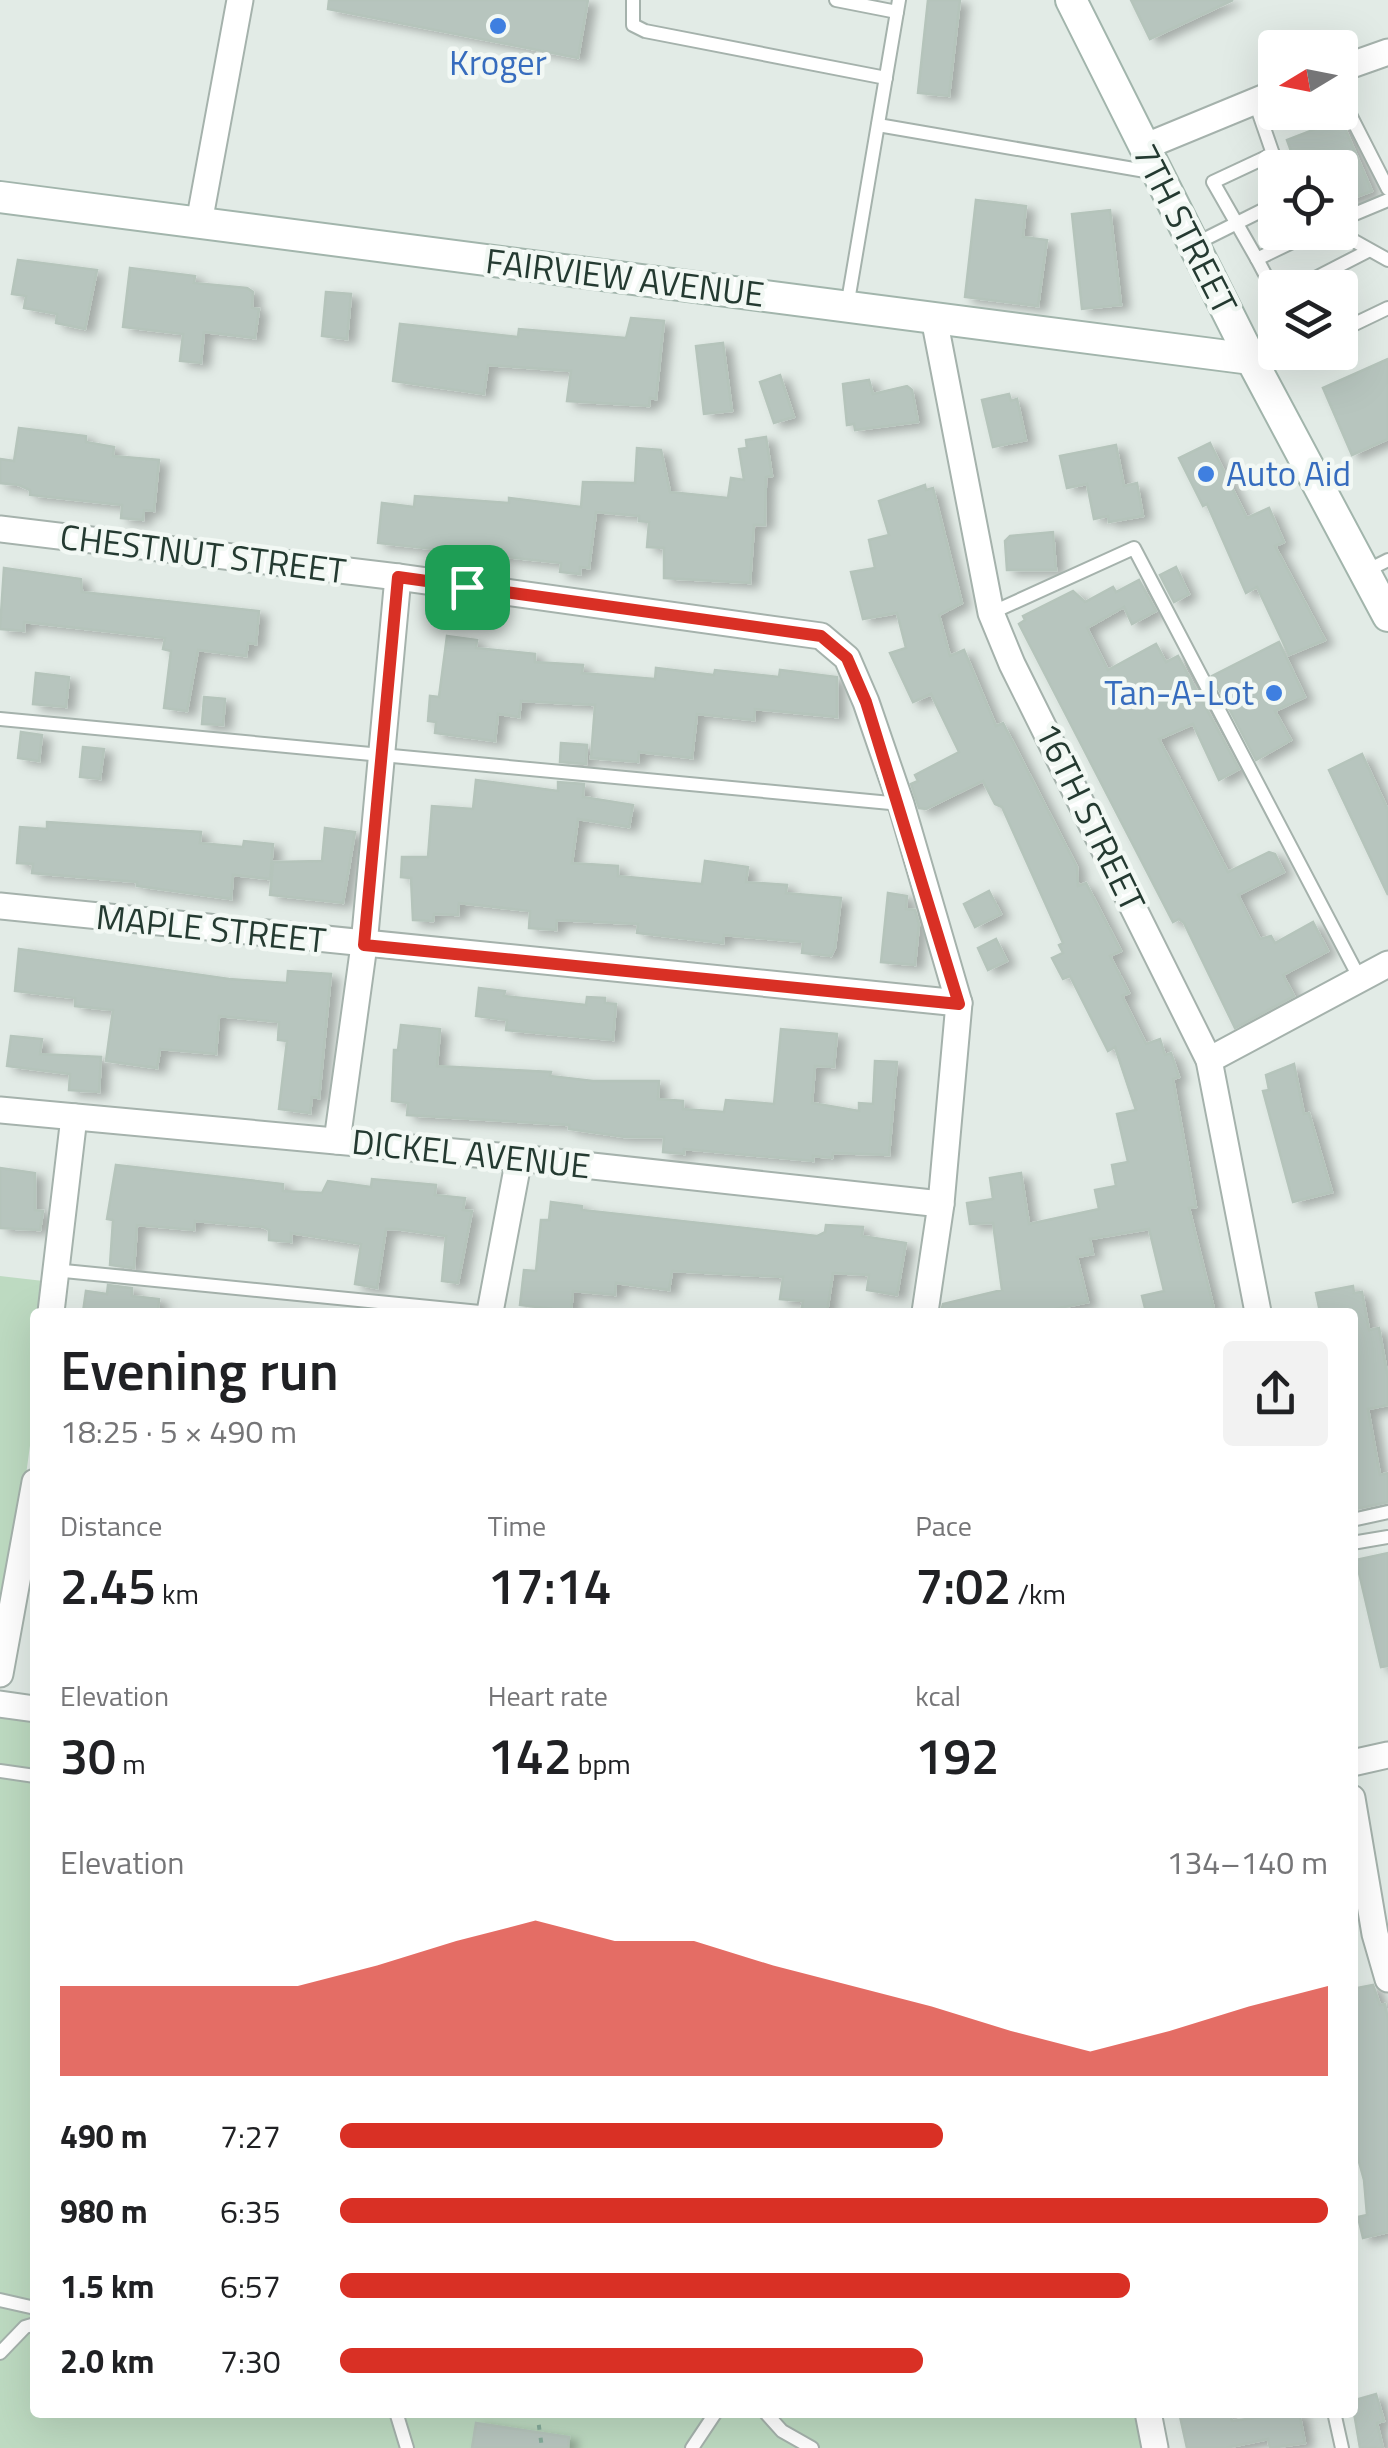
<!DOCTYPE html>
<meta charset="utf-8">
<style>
body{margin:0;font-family:"Titillium Web",sans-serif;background:#f2f2f2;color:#202124;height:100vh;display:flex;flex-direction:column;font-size:38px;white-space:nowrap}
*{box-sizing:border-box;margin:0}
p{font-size:32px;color:#757577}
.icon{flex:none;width:55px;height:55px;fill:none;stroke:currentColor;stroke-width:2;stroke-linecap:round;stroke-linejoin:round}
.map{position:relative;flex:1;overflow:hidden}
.side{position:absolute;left:30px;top:1308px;width:1328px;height:1110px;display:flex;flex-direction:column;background:#fff;border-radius:10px;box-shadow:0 10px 40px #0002}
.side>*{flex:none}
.needle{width:65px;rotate:260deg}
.buttons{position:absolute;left:1258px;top:30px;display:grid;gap:20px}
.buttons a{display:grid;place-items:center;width:100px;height:100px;border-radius:10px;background:#fff;box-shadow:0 10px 40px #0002;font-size:50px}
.pin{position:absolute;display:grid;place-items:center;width:85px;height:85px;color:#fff;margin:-42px;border-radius:20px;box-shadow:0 5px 15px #0006}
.round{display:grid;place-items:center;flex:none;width:105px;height:105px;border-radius:10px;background:#f2f2f2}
.overview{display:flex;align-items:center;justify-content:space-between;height:170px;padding:0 30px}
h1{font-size:55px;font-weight:600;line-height:75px}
.figures{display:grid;grid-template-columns:repeat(3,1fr);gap:15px;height:170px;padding:10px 30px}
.figures div{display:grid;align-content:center}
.figures b{font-size:50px;font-weight:600}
.figures small{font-size:28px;font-weight:400}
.figures p{font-size:28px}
.chart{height:280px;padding:20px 30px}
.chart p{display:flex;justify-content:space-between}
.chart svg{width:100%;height:180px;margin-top:10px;fill:#d93025;opacity:.7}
ul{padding:0 30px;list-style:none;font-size:32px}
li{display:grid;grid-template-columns:160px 120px 1fr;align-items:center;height:75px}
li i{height:25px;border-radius:12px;background:#d93025}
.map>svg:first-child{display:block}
</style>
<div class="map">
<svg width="1388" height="2448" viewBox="0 0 1388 2448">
<defs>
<filter id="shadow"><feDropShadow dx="8" dy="4.5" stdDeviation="5" flood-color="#0004"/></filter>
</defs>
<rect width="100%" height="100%" fill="#e2ebe6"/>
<g fill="#bddac1">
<polygon points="0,1276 52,1282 48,1312 35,1312 35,1409 0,1665"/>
<polygon points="0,1704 35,1709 35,2412 1143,2412 1151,2448 0,2448"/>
</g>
<g fill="#b7c5be" stroke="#b5c4bb" stroke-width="2.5" filter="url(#shadow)">
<polygon points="329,0 588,0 578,58 328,9"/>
<polygon points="928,0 960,0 949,96 918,93"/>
<polygon points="1131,0 1233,0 1150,39"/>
<polygon points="1341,119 1372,191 1340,203 1340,168 1297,168 1287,140"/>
<polygon points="976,200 1026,206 1023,237 1047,240 1038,306 965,297"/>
<polygon points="1110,210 1121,305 1082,309 1072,214"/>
<polygon points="18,260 97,270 85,329 56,323 57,314 24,308 26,296 12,294"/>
<polygon points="130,268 195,276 194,283 247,288 253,292 252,308 259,309 255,338 204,332 201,363 180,361 183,334 123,327"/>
<polygon points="326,292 351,294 347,339 322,336"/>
<polygon points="631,318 664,321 656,399 650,398 649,406 567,401 571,371 488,365 484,394 393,381 400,324 518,337 519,329 626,338"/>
<polygon points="723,343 732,411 704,414 696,346"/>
<polygon points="1388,359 1388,439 1352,455 1323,388"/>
<polygon points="780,375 794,417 774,423 760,382"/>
<polygon points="869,380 873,394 907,386 912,390 918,422 855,430 854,424 847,425 843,384"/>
<polygon points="1009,394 1011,401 1017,399 1026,440 993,447 982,400"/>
<polygon points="19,428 86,436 86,442 114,447 113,456 159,460 154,511 144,510 143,520 121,518 122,505 30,495 30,490 19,485 0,483 0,459 14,461"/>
<polygon points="766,437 772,476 766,477 765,525 754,525 750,583 664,578 664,548 647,547 649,522 639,521 639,516 596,512 589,568 580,567 580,574 560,572 561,563 378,543 382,503 414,507 415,496 509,503 509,498 581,507 583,482 635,483 637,448 661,450 670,492 728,498 731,478 744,480 739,449 747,448 746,440"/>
<polygon points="1210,443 1247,518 1269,508 1284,542 1275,546 1325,640 1289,655 1257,587 1246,593 1207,504 1203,506 1179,458"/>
<polygon points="1116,445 1124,486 1137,483 1143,516 1109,522 1108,516 1094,519 1087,484 1067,488 1060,456"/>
<polygon points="925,485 926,490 933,488 962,603 939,615 950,656 964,650 996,726 1003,723 1077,867 1078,886 1086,883 1121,951 1110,956 1129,993 1122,996 1146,1044 1160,1039 1165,1055 1171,1053 1179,1077 1173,1079 1196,1207 1189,1208 1214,1309 1146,1312 1142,1296 1164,1291 1149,1229 1090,1239 1093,1254 1077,1257 1088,1302 1041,1312 941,1312 943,1304 1002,1290 993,1223 970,1224 967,1203 993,1199 990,1178 1021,1173 1029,1224 1099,1209 1095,1190 1116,1186 1112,1165 1128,1162 1117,1114 1136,1110 1115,1047 1108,1051 1070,976 1063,979 1052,958 1063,953 1059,945 1063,943 1002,807 995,804 983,781 926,809 919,808 911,784 918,781 915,775 959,752 931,694 913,702 890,653 906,648 897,613 863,619 851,572 875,568 869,540 889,535 879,501"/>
<polygon points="1053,532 1056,570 1007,570 1005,541 1010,536"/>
<polygon points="1176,567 1189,594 1174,602 1160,575"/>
<polygon points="4,568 81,579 82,592 259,611 256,644 248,643 246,656 198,650 187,711 164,708 171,651 163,649 165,638 24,622 24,631 0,629"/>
<polygon points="1139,580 1156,611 1132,624 1124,607 1087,628 1108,670 1156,644 1166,662 1178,656 1239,769 1219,780 1193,724 1159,739 1228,872 1269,852 1275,854 1284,872 1238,895 1260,939 1271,936 1275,943 1313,922 1328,951 1283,975 1294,996 1235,1028 1184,923 1179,919 1173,922 1019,624 1025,620 1023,616 1073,591 1085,602 1113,587 1116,592"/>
<polygon points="447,636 477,640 476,648 535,654 535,662 583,665 582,673 655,679 656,668 714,675 715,670 779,677 780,670 837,677 837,717 755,709 754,720 697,714 692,758 639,752 638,762 591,758 595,705 521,701 519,717 498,714 495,741 435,733 436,722 428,721 430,696 439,697"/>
<polygon points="1279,642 1305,697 1275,711 1291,740 1256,760 1212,676"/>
<polygon points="36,673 69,677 66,707 33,704"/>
<polygon points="204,697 225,699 223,725 202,724"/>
<polygon points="21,732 42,735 39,761 18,758"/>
<polygon points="561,743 587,745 586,764 560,762"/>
<polygon points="83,747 104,749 100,779 80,777"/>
<polygon points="1362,754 1388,810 1388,895 1329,770"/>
<polygon points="476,780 558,791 558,782 584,784 583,797 633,805 629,827 578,819 572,863 618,866 618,876 702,884 705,861 748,867 746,882 787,885 786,893 841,898 835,948 831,956 802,953 803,942 724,935 723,943 637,933 638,924 557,920 556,930 529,928 530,911 459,903 458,915 434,914 433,921 413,920 411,878 401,877 402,857 428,857 432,806 473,809"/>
<polygon points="47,822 201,832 200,843 243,847 244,841 273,844 270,879 233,875 231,899 137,886 137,882 32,873 33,864 17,863 20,827 47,829"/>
<polygon points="325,828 355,832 343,903 270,895 273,862 322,861"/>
<polygon points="989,891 1001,914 975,927 964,904"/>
<polygon points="888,893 907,896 906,909 915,910 919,924 915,965 881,962"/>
<polygon points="996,939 1007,961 988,970 978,948"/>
<polygon points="19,949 229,979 287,983 288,971 331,974 319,1098 312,1097 310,1113 279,1109 287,1041 278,1040 279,1022 219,1016 216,1054 160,1049 157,1068 106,1061 113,1010 75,1006 75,998 15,991"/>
<polygon points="479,988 505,991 504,996 586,1005 587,997 605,998 605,1003 616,1004 613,1040 506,1030 507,1020 476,1016"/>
<polygon points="401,1025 440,1029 437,1066 551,1072 550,1076 593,1081 659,1081 658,1099 683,1101 683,1109 724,1112 726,1100 774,1104 781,1029 837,1034 834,1067 815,1066 812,1103 859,1111 859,1103 873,1104 875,1061 897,1062 889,1155 833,1153 832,1158 813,1156 813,1161 684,1149 684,1154 663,1152 664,1137 625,1137 569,1129 569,1125 407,1115 408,1103 392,1101 394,1050 398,1050"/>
<polygon points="11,1036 42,1039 40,1054 101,1057 99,1092 69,1090 70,1074 7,1066"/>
<polygon points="1294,1064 1304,1114 1309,1113 1332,1192 1293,1202 1263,1091 1269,1090 1266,1075"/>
<polygon points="116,1165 283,1184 283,1191 322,1193 328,1181 371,1187 372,1179 436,1185 435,1195 465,1198 463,1210 472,1211 458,1283 442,1281 446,1236 396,1229 386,1229 377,1288 355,1284 361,1244 291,1233 291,1242 269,1240 269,1230 263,1227 195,1221 194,1230 137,1225 134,1268 110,1265 113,1220 107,1219"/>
<polygon points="0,1168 35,1173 35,1210 43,1211 40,1230 0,1228"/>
<polygon points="551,1202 582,1206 582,1210 817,1236 825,1232 826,1225 863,1227 862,1236 906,1243 897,1295 867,1290 869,1275 833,1273 827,1312 801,1312 803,1301 780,1299 783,1277 672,1271 669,1290 616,1283 615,1295 573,1291 571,1311 520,1305 524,1270 536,1271 541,1220 549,1220"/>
<polygon points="108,1285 132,1288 132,1296 159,1299 158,1312 83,1312 86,1291 107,1294"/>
<polygon points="1353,1286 1354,1293 1362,1292 1369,1330 1379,1328 1388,1378 1388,1405 1368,1409 1380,1475 1388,1473 1388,1502 1352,1510 1352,1312 1320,1312 1316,1293"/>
<polygon points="1388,1553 1388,1666 1381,1667 1356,1560"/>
<polygon points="1373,1985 1380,2005 1385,2004 1388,2020 1388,2232 1363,2238 1358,2217 1367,2215 1364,2180 1352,2136 1352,1989"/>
<polygon points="1376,2394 1384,2421 1377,2423 1383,2448 1360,2448 1352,2401"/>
<polygon points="1179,2412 1230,2412 1232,2421 1299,2412 1305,2443 1270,2448 1268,2439 1225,2448 1187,2448"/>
<polygon points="476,2423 569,2437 568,2448 472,2448"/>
</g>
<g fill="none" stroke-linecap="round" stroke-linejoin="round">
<g stroke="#a5b2ac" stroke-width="16">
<g id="lane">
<polyline points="633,0 633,25 645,31 886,78"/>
<polyline points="836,0 897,12"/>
<polyline points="1340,95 1388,189"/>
<polyline points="1255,102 1273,154"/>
<polyline points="878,125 1157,173"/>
<polyline points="1279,168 1273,154 1213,182 1257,259 1313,232"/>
<polyline points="1340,220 1388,200"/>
<polyline points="1338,232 1388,260"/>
<polyline points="1193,245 1275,204"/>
<polyline points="1257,259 1275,293"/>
<polyline points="1296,288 1368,251"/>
<polyline points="847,307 899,0"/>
<polyline points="1340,331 1388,308"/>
<polyline points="1366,571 1388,560"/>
<polyline points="991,613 1134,548 1360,979"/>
<polyline points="0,719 901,804"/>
<polyline points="54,1270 480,1312"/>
<polyline points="1352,1520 1388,1512"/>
<polyline points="1352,1543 1388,1537"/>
<polyline points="0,1771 35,1776"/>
<polyline points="0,2300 35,2308"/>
<polyline points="0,2353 25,2327 35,2324"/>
<polyline points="396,2412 407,2448"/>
<polyline points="765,2412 782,2431 812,2448"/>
<polyline points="1334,2412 1342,2448"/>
<polyline points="692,2448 716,2412"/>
</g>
</g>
<g stroke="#a5b2ac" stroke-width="29">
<g id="street">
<polyline points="1340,69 1388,52"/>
<polyline points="1144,147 1275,93"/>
<polyline points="199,223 240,0"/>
<polyline points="934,318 991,613 1012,664 1209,1060 1258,1312"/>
<polyline points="0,529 398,577 821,636 847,658 866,702 901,804 959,1003 941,1204 925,1312"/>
<polyline points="0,906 959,1003"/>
<polyline points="1209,1060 1388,964"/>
<polyline points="0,1110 519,1158 941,1204"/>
<polyline points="337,1141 364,945 398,577"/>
<polyline points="51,1312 74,1117"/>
<polyline points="490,1312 519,1158"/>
<polyline points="0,1674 35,1482"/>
<polyline points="0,1704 35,1709"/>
<polyline points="1352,1763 1388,1755"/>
<polyline points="1352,1798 1375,1934 1388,1979"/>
<polyline points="1148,2412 1155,2448"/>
</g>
</g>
<g stroke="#a2b5ac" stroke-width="34">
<g id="secondary">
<polyline points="1071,0 1251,359 1388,616"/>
<polyline points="0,197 1251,359"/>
</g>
</g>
<polyline stroke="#85ab9a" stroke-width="4" stroke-dasharray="5 8" stroke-linecap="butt" points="537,2412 542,2448"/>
<use href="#lane" stroke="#fff" stroke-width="12"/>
<use href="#street" stroke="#fff" stroke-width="25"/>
<use href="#secondary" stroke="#fff" stroke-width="30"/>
</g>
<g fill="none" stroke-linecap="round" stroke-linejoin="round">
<g stroke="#fff" stroke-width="20">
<polygon id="route" points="398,577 821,636 847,658 866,702 959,1004 364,945"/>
</g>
<use href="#route" stroke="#d93025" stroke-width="12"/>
</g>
<g fill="#3f7fe0" stroke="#f2f8f4" stroke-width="4">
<circle cx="498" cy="26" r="10"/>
<circle cx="1206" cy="474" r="10"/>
<circle cx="1274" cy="693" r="10"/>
</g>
<g text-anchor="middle" stroke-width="9" stroke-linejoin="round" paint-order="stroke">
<g font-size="35" fill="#366cbe" stroke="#f2f8f4">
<text x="498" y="75">Kroger</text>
<text x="1226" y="486" text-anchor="start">Auto Aid</text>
<text x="1254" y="705" text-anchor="end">Tan-A-Lot</text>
</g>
<g font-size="35" fill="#243a31" stroke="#f2f8f4">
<text transform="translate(1185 229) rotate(63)" y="12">7TH STREET</text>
<text transform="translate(625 278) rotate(7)" y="12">FAIRVIEW AVENUE</text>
<text transform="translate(203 554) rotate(7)" y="12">CHESTNUT STREET</text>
<text transform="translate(1090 817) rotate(64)" y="12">16TH STREET</text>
<text transform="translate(211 929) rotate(6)" y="12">MAPLE STREET</text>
<text transform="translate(471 1154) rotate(6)" y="12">DICKEL AVENUE</text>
</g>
</g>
</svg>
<div class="buttons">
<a><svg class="needle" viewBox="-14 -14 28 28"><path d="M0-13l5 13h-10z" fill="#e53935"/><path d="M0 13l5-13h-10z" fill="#757577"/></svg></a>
<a><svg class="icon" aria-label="locate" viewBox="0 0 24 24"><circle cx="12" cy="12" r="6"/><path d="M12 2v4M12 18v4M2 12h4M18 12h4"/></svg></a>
<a><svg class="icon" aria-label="layers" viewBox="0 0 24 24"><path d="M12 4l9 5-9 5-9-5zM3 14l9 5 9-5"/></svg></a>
</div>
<div class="pin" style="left:467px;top:587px;background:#1e9e55"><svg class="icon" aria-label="arrive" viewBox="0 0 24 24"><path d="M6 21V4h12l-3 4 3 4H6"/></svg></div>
<section class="side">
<div class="overview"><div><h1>Evening run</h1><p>18:25 · 5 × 490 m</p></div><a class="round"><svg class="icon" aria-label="share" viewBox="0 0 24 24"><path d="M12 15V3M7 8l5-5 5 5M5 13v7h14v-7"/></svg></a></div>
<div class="figures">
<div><p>Distance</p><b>2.45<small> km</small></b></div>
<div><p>Time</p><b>17:14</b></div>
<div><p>Pace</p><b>7:02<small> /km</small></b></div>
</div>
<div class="figures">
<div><p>Elevation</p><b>30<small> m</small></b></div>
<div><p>Heart rate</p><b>142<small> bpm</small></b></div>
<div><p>kcal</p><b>192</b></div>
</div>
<div class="chart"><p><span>Elevation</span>134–140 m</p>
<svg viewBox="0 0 160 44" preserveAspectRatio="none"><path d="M0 44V22L10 22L20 22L30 22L40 17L50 11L60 6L70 11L80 11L90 17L100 22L110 27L120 33L130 38L140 33L150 27L160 22V44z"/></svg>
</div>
<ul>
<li><b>490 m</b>7:27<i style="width:61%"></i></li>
<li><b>980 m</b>6:35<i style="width:100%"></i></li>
<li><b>1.5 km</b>6:57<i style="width:80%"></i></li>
<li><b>2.0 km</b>7:30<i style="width:59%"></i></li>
</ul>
</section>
</div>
